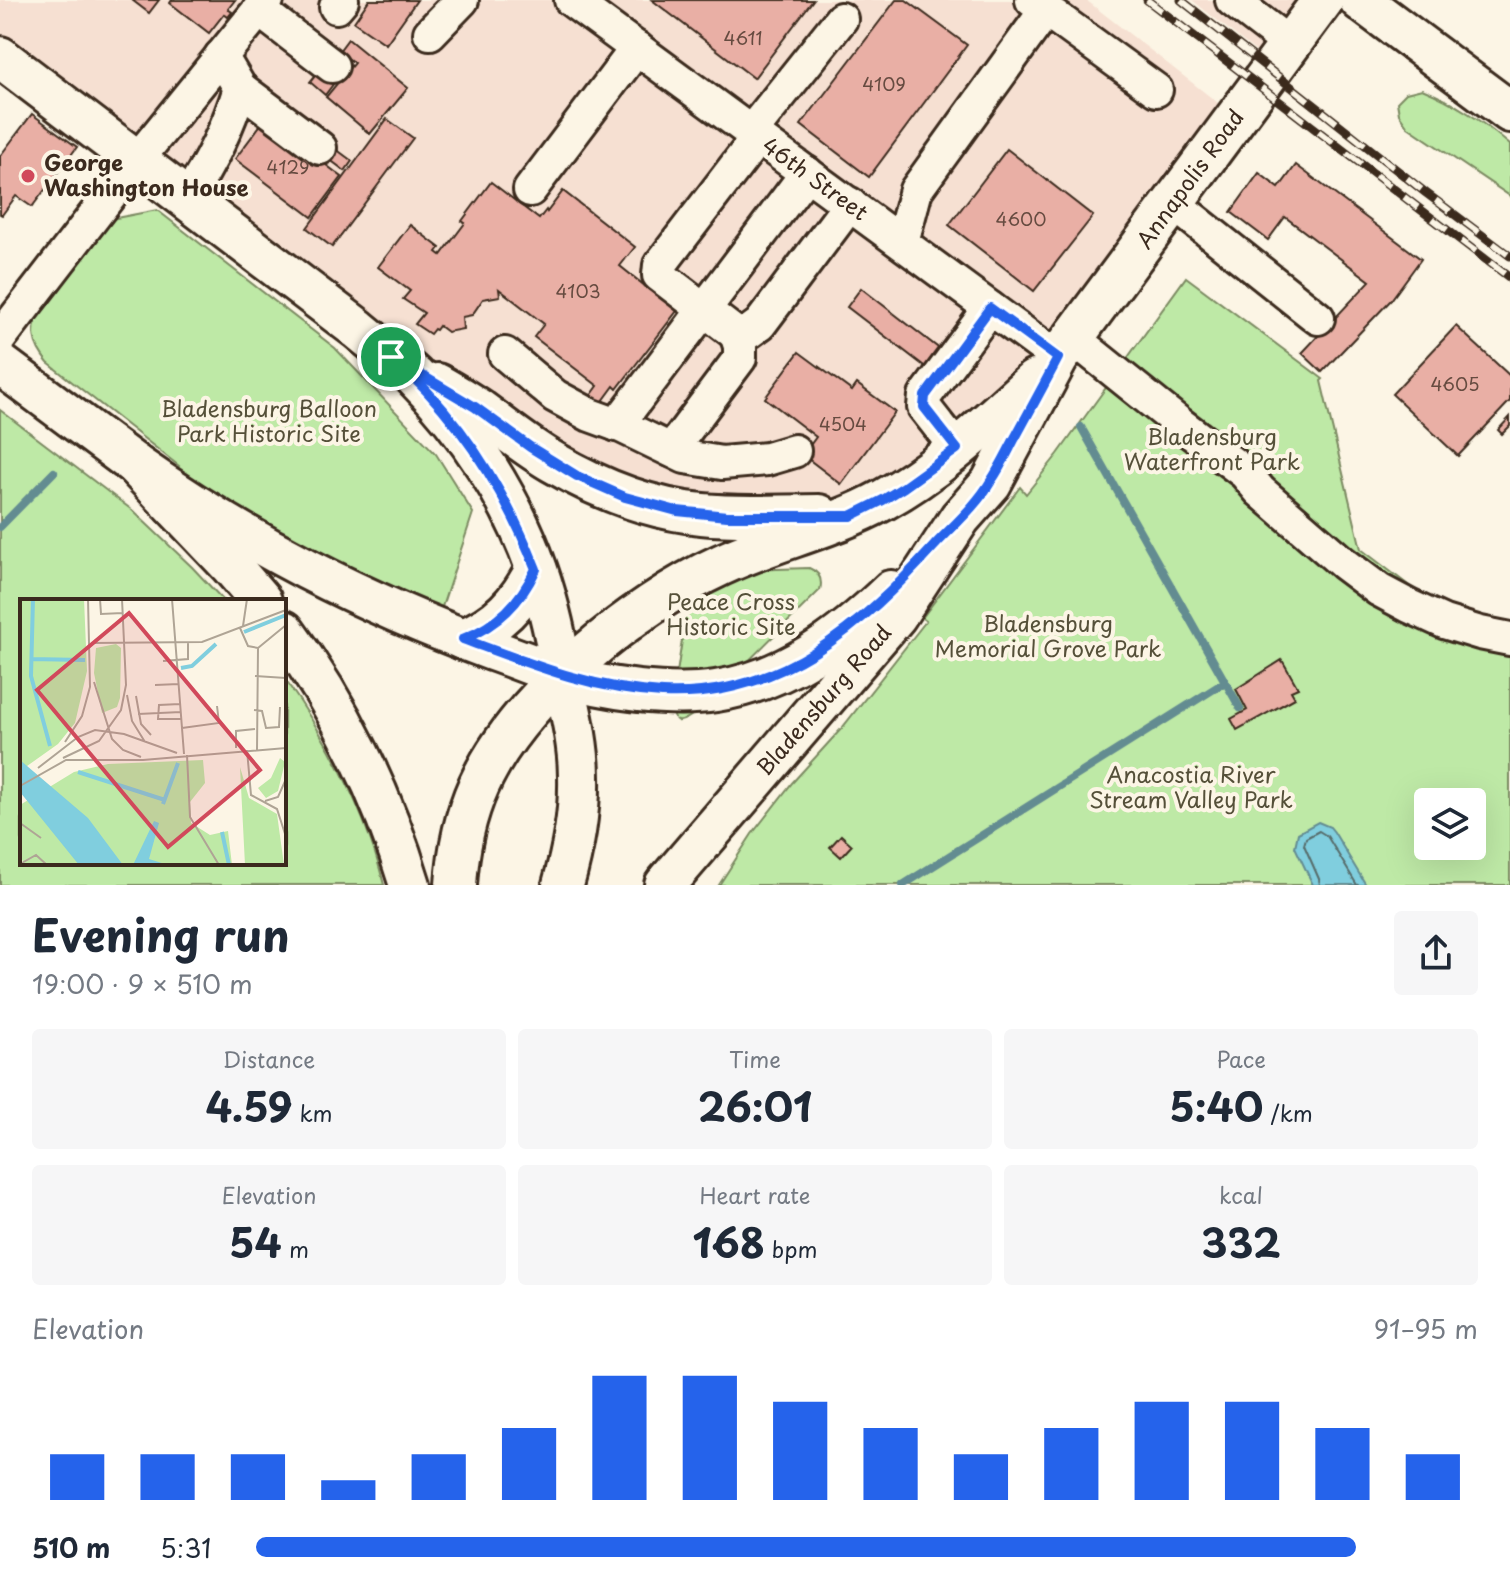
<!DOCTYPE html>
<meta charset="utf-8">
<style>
body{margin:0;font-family:"Playpen Sans",sans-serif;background:#f6f6f7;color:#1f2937;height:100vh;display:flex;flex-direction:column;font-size:30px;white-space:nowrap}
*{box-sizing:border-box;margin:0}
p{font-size:26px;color:#747a83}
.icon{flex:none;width:44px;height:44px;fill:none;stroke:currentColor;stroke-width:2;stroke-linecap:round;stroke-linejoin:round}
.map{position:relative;height:885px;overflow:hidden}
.drawer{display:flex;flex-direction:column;background:#fff;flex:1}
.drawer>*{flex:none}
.tools{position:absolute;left:1414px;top:788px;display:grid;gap:16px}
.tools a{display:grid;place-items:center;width:72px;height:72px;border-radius:8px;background:#fff;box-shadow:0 8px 32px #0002;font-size:40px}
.pin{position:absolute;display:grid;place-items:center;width:68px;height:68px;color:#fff;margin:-34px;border:4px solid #fff;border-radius:50%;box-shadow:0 2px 8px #0007}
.round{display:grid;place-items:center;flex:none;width:84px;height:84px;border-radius:8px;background:#f6f6f7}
.overview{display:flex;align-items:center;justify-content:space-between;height:136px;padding:0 32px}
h1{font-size:44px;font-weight:700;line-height:60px}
.metrics{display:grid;grid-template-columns:repeat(3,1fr);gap:12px;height:136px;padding:8px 32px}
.metrics div{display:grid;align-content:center;border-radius:8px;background:#f6f6f7;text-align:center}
.metrics b{font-size:40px;font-weight:700}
.metrics small{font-size:22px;font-weight:400}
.metrics p{font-size:22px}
.chart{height:224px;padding:16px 32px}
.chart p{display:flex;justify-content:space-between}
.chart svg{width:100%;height:144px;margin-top:8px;stroke:#2563eb;stroke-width:6}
ul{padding:0 32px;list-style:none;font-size:26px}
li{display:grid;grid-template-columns:128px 96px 1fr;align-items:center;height:60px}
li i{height:20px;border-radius:10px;background:#2563eb}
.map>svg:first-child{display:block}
</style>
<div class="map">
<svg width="1510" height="885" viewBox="0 0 1510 885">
<rect width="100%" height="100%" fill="#fcf5e5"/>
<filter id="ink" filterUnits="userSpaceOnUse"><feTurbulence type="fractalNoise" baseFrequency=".0125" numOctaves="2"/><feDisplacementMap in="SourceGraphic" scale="16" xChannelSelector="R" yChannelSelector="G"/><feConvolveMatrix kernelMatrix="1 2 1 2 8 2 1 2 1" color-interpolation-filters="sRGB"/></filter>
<g filter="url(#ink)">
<g fill="#f6e0d2">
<polygon points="0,0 1086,0 1222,106 994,413 851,516 600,487 0,57"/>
<polygon points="1192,0 1298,0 1260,55"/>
</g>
<g fill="#bee9a6" stroke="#7c8a62" stroke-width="2" fill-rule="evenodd">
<path d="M1422,89C1456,103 1482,121 1510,145V196L1408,127L1399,114L1397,102L1406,93Z"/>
<path d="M157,210L335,348L436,454L473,513L437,622L171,481L179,466L48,363C32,344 30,330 41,307L111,219Z"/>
<path d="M1186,277L1323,379L1321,381L1361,549L1483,642L1510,633V885H719L752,834L792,783L842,728L926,621L922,618L1020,487L1026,494L1058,454ZM1428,802H1472V846H1428Z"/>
<path d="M0,410L132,510L192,567L224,601H22V863H284V678C328,740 366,811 384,885H0Z"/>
<path d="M809,568C819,572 823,579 820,590L699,710C679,726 671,727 673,699L690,588L708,571Z"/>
</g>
<polygon fill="#80cede" stroke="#648c91" stroke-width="2" points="1318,822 1330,827 1334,832 1366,885 1313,885 1295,847 1298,833"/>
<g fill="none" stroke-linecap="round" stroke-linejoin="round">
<polyline stroke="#576c6b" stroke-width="2" points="1320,885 1319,879 1304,845 1306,838 1319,831 1327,836 1357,885"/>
<g stroke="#648c91" stroke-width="8">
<polyline points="1081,427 1240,708"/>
<polyline points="0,527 54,472"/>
<polyline points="903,885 1225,682"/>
</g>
</g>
<g fill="#e9afa5" stroke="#3b2a1e" stroke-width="2">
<polygon points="132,0 159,0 149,13"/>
<polygon points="172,0 235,0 228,9 232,12 228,17 224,14 209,33 170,3"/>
<polygon points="369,0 417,0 386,44 354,22"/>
<polygon points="652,0 813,0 754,78"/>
<polygon points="896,0 906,0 967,45 869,177 801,125"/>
<polygon points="348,39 408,88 370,134 326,97 354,63 339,51"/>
<polygon points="319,71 334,83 325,95 310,82"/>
<polygon points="32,114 77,147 32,207 16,196 2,215 0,214 0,156"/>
<polygon points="265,119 342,177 312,217 235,159"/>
<polygon points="387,119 413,138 332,247 307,228"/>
<polygon points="336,149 352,161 345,171 329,159"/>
<polygon points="1007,149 1093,216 1034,291 949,225"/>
<polygon points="1296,165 1421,259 1391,300 1322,372 1302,353 1370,281 1285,217 1268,240 1231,212 1259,173 1279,188"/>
<polygon points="491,182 539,219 546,210 547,212 563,191 635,247 620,266 655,294 658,290 680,307 617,389 614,386 600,405 590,397 598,386 534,337 544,324 499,289 500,296 483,299 472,315 462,317 463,329 447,332 439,326 436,330 434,329 430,334 415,324 424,313 403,299 410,291 378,267 410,225 440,248 437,252 441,255 465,223 462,221"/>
<polygon points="861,288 946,354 932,372 847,307"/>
<polygon points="1456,326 1510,376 1510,401 1458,456 1392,394"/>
<polygon points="799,352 852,391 857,384 895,412 841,484 803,455 816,437 765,398"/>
<polygon points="1510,417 1510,426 1502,434 1498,430"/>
<polygon points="1282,660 1298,688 1291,691 1295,698 1237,730 1231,719 1247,710 1236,689"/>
<polygon points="841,835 852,845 841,857 830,847"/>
</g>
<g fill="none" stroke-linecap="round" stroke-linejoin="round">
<g stroke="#3b2a1e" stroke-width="38">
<g id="minor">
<polyline points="571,0 1058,358"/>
<polyline points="1232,0 1275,33"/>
<polyline points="336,7 342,0"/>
<polyline points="259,10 332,66"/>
<polyline points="1046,10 1156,90"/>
<polyline points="430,33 462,0"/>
<polyline points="240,88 320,148"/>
<polyline points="751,132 841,19"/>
<polyline points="758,137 660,265 659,275 736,334 749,332 760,324 850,204"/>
<polyline points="530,190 637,48"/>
<path d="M187,199C210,164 228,128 240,88L221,56"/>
<polyline points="1173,203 1318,318"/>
<polyline points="902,242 916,190 1046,10 1032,0"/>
<polyline points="0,338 137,160 267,0"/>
<polyline points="1073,338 1180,424 1245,473 1260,491 1343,563 1379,590 1409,606 1444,622 1480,633 1510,639"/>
<polyline points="505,354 555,396 590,415 623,427 685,457 722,463 767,459 794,451"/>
<polyline points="617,425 807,173"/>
<polyline points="957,449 924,407 925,396 990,308"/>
<polyline points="671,450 740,358 740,346 736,334"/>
</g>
</g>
<g stroke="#3b2a1e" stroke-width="46">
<g id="major">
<polyline points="1360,0 1510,112"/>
<path d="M0,57L358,329C377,345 397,360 414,376C468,430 512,498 537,570C549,604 556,640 563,676C570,709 579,743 579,777C580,814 573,850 563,885"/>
<polyline points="0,364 134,464 231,566 261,601"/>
<path d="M437,384C451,392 465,400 478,409C503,427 527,447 553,462C599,489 649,509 702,514C741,518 780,515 819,515"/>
<path d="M134,464C248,544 362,602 492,650C515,658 537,667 560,675C605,689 670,698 716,691C785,681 842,638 891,591"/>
<path d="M284,631C340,706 383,795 410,885"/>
<path d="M463,639C498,625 519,603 536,569"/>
<path d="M456,885C458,851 465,816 479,785C519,697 634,605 721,565C774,540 832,528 883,500C940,469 987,423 1035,380"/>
<polyline points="665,885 896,616 960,518 991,483 1058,358 1323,0"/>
</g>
</g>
<use href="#minor" stroke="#fcf5e5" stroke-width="32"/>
<use href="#major" stroke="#fcf5e5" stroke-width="40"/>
<g stroke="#3b2a1e" stroke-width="9">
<g id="rail">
<polyline points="1147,0 1510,278"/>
<polyline points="1181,0 1426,193 1510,256"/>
</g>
</g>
<use href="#rail" stroke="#fcf5e5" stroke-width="6" stroke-dasharray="18" stroke-linecap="butt"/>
</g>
</g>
<g fill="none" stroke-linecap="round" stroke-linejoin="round" filter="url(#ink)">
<g stroke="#fff" stroke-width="16">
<path id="route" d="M990,308L1058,358C1044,385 1029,412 1015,438C1007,453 1000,468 991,481C977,505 954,525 935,545C861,627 779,699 662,693C591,689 528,663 463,639C498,625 520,603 536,569C504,488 458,414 391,357L475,407L530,447L577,476L625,497L677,511L727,516H851L883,500L904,487L957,449L924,407L925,396Z"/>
</g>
<use href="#route" stroke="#2563eb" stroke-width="10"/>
</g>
<circle fill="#d1495b" stroke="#fcf5e5" stroke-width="3" cx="28" cy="176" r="8"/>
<g text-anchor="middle" stroke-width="8" stroke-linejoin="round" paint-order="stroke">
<g font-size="18" fill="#664b40">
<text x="743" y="45">4611</text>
<text x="884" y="91">4109</text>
<text x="288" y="174">4129</text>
<text x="1021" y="226">4600</text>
<text x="578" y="298">4103</text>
<text x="1455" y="391">4605</text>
<text x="843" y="431">4504</text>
</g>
<g font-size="22" font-weight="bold" fill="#3b2a1e" stroke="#fcf5e5" text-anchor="start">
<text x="44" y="171">George<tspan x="44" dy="25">Washington House</tspan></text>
</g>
<g font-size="22" fill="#3b2a1e" stroke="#fcf5e5">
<text transform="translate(815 179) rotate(36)" y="8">46th Street</text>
<text transform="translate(1190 179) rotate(-54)" y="8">Annapolis Road</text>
<text transform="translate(824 700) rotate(-49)" y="8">Bladensburg Road</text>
</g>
<g font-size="22" fill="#555039" stroke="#fcf5e5">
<text x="269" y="417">Bladensburg Balloon<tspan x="269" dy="25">Park Historic Site</tspan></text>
<text x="1212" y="445">Bladensburg<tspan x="1212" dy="25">Waterfront Park</tspan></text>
<text x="731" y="610">Peace Cross<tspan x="731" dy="25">Historic Site</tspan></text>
<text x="1048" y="632">Bladensburg<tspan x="1048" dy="25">Memorial Grove Park</tspan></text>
<text x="1191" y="783">Anacostia River<tspan x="1191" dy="25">Stream Valley Park</tspan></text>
</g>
</g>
<g transform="translate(20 599)">
<rect width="266" height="266" fill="#fcf5e5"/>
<path d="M0,0H64L67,72L55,124L38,145L0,172ZM96,45L101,49L100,99L97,108L82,114L74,74L76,49ZM260,159L265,163L258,192L246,199L238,189L251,179ZM183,161L185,184L170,203L171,224L190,236L208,232L212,266H5L0,257V206L54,173L88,165ZM220,168L229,199L257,215L264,266H225Z" fill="#bee9a6"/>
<path d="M0,161L68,219L103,266H59L0,193ZM134,222L139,224L129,260L148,266H113Z" fill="#80cede"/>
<path fill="none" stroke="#80cede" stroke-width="4" d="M13,0L11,77L30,147M224,33L266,16M10,60L65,61M161,69L172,67L196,45M58,173L145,201M143,205L158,164M202,233L209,266"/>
<path fill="none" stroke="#afa495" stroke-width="2" d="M80,0L81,15L103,14M152,0L164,155M223,27L227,0M220,29L228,47L238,49M71,44L182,43L266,11M238,49L266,26M143,62L168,60V44M235,77L266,79M74,83L92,140L103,151L121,158M135,86L159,85M107,96L112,122L125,143M116,97L121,125L131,136M160,105L139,106L138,120H162M234,111L242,112L246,129L259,128L260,108M118,115L161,113M162,129L199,124L197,107M45,143L62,117L70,88L68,0M216,149V132L235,130M227,151L231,196L257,210L266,238M237,151L238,49M167,156L170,218L199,266M43,159L79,142L101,111L106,86L102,0M18,169L58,138L75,131L104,135L157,154M0,187L46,161H123L266,149M245,202L258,198L266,180M265,221L266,190M0,224L21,239M0,265L16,256L27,266"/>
<path fill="#d1495b" fill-opacity="0.15" stroke="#d1495b" stroke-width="4" d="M109,14L240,171L148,248L17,91Z"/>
<rect width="266" height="266" fill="none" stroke="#3b2a1e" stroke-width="4"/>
</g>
</svg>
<div class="tools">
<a><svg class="icon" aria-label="layers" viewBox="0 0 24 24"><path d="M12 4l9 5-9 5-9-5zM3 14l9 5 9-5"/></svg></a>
</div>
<div class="pin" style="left:391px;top:357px;background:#1e9e55"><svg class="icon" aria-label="arrive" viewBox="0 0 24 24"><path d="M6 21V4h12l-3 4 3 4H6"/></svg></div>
</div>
<section class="drawer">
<div class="overview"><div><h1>Evening run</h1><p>19:00 · 9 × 510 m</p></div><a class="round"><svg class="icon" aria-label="share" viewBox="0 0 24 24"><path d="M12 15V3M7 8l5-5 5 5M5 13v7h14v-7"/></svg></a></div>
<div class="metrics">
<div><p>Distance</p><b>4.59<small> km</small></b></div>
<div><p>Time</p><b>26:01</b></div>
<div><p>Pace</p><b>5:40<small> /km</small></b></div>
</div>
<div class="metrics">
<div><p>Elevation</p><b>54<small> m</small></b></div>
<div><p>Heart rate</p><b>168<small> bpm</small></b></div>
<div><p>kcal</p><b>332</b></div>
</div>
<div class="chart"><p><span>Elevation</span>91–95 m</p>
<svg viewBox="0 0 160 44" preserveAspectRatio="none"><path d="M5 44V30M15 44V30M25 44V30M35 44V38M45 44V30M55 44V22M65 44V6M75 44V6M85 44V14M95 44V22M105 44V30M115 44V22M125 44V14M135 44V14M145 44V22M155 44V30"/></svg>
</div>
<ul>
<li><b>510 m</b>5:31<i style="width:90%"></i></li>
</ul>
</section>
